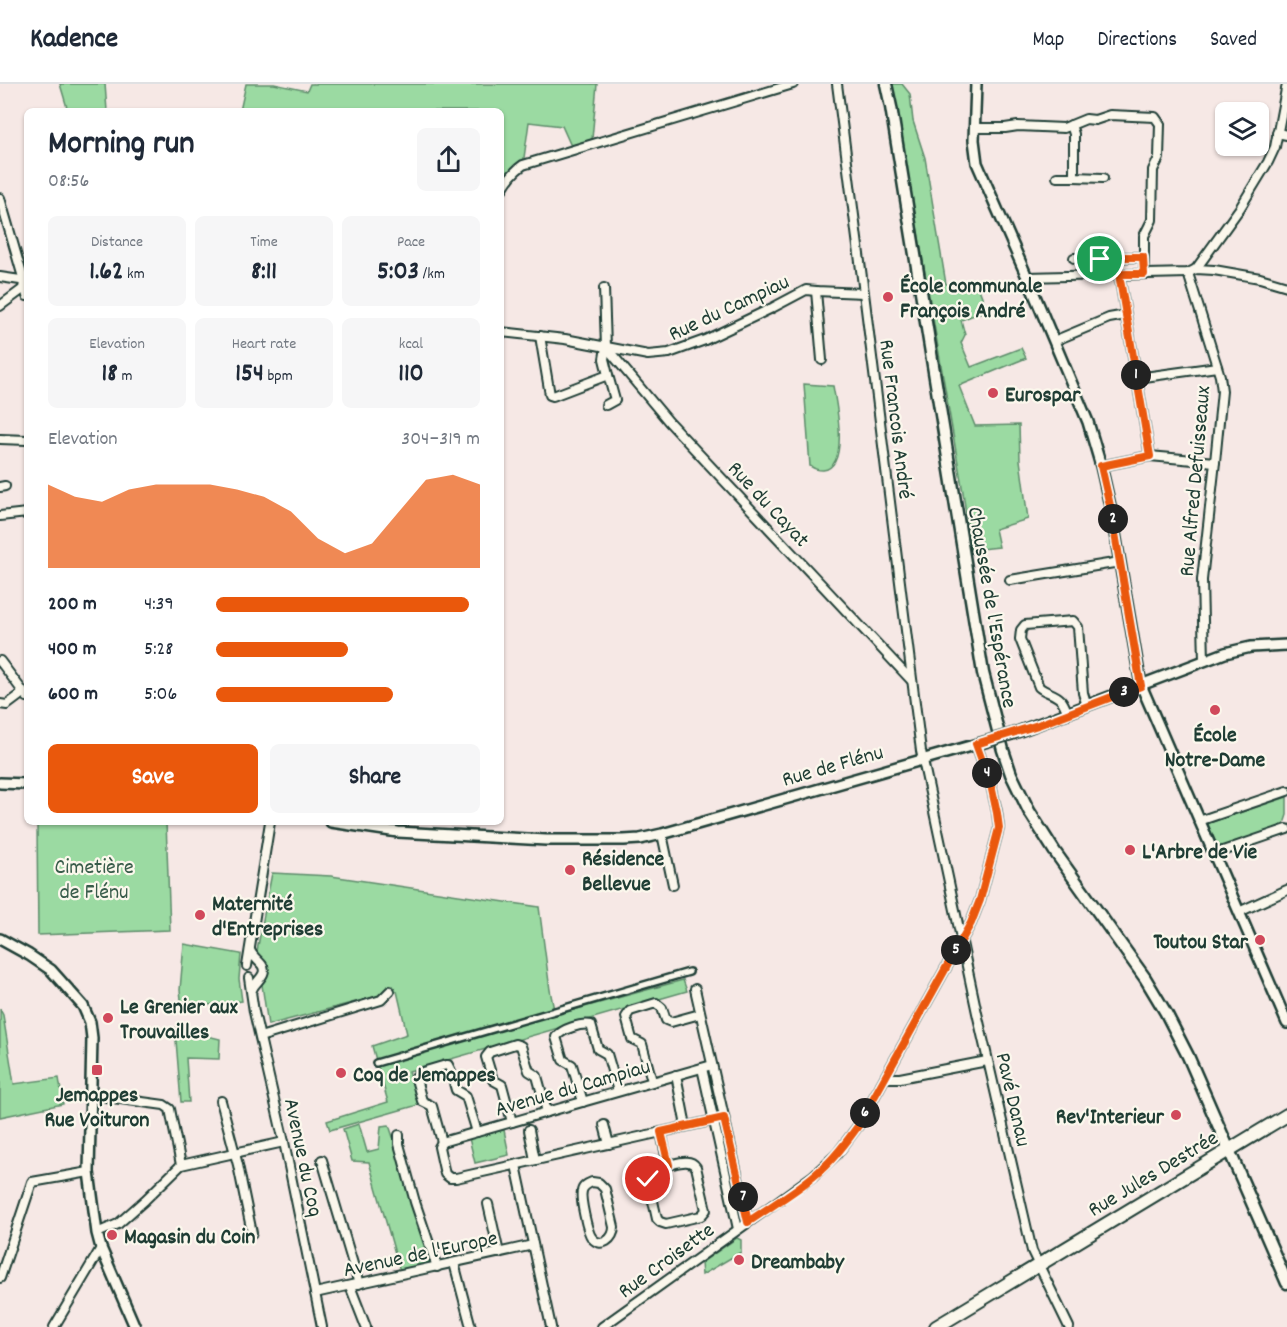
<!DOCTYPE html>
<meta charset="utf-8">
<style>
body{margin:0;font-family:Dekko,sans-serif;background:#f6f6f7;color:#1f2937;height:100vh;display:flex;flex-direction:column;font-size:22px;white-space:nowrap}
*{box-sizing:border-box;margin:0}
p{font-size:20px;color:#747a83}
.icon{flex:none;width:33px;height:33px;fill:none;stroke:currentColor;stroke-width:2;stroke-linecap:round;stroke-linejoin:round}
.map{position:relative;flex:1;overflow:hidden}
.panel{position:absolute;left:24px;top:24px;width:480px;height:717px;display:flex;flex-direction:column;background:#fff;border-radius:9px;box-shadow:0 2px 4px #0004}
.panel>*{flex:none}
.tools{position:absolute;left:1215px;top:18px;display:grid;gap:12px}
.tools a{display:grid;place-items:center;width:54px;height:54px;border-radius:9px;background:#fff;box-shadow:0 2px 4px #0004;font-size:30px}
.pin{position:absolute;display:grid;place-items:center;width:51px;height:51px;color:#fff;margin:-26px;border:3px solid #fff;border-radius:50%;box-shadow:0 2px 6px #0007}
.km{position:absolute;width:30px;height:30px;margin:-15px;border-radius:50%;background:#222;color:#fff;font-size:16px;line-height:30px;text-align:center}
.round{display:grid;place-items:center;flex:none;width:63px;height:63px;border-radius:9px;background:#f6f6f7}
.head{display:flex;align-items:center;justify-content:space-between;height:102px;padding:0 24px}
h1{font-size:33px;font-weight:700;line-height:45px}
.figures{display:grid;grid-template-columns:repeat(3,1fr);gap:9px;height:102px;padding:6px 24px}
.figures div{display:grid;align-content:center;border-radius:9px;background:#f6f6f7;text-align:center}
.figures b{font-size:26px;font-weight:700}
.figures small{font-size:16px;font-weight:400}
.figures p{font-size:16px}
.chart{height:168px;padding:12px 24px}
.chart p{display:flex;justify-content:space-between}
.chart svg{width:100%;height:108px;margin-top:6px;fill:#ea580c;opacity:.7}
.action{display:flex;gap:12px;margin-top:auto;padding:12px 24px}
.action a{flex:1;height:69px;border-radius:9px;background:#ea580c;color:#fff;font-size:24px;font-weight:700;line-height:69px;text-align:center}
.action a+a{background:#f6f6f7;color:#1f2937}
ul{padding:0 24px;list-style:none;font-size:20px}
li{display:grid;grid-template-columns:96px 72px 1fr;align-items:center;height:45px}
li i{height:15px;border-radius:8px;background:#ea580c}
header{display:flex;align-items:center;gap:36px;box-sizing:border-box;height:84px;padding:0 30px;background:#fff;border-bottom:2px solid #e0e1e3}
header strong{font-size:28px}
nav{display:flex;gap:33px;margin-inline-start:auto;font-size:21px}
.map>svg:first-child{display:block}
</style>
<header>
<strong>Kadence</strong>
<nav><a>Map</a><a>Directions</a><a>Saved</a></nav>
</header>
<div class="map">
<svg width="1287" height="1243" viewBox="0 0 1287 1243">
<rect width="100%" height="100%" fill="#f6e8e5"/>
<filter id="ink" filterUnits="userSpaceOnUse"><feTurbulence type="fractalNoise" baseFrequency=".0167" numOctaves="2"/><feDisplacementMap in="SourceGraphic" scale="12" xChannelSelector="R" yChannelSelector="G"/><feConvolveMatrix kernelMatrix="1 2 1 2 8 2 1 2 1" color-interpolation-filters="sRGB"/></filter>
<g filter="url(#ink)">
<g fill="#9bdaa2" stroke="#5d8c6b" stroke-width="1.5">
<polygon points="60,0 105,0 107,27 68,27"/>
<polygon points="246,0 274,0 307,7 310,0 597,0 592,55 571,62 562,42 529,38 523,81 501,107 501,27 240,27"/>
<polygon points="891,0 902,0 910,10 913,37 925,74 946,200 978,202 987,226 961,236 965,251 961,259 971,283 1021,264 1026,274 959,302 975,342 1019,341 1020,376 1028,435 995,445 999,463 971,466 963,408 901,50"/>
<path d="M804,300L833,302C836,319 850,383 823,386C817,386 815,385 810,382Z"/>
<polygon points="1287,713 1287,731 1283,743 1217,765 1206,740"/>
<polygon points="37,738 166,738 170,846 38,851"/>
<polygon points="272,789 331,792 539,823 550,906 555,931 683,896 687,907 409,987 418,1021 330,1046 327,1037 388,1018 372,962 407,950 397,907 268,941 257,867"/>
<polygon points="184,860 241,870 239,895 242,917 182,924 180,906"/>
<polygon points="0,925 3,931 14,1000 59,994 63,1020 0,1033"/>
<polygon points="175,944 220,955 219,975 186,974 189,1018 181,1018"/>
<polygon points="359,1040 367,1068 379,1065 381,1042 389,1041 395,1059 410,1115 431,1175 429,1179 400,1187 369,1078 352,1077 343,1045"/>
<polygon points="504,1046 509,1071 475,1079 469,1054"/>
<polygon points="737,1154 741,1156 741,1168 702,1191 701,1179"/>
</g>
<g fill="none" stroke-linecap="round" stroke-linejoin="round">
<g stroke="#1f3d34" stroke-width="10">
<polyline id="pedestrian" points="376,979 689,888"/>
</g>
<g stroke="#1f3d34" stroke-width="12">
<g id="minor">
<polyline points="837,0 864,209 921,667 977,929 1032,1167 1069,1243"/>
<polyline points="1071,41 1074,50 1074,93 1103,94"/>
<polyline points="974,44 1005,44 1018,42 1064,44 1086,35 1095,36 1110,31 1155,33 1160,40 1159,74 1153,86 1152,136 1144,152 1144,190"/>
<polyline points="1277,49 1287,51"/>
<polyline points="1057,93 1074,93"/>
<path d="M501,107C507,96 513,88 523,81L793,0"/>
<polyline points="0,114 24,197 27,212"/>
<polyline points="1074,174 1143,173"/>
<polyline points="1196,185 1240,124 1268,78 1275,63 1287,0"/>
<polyline points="1188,189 1220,292 1222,307 1215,378 1202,496 1204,577"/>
<polyline points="1119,190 1150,372"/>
<polyline points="0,193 27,197"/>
<polyline points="1027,193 1188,189 1196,185 1214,186 1260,194 1287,202"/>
<polyline points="816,207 822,276"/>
<polyline points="0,222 23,205 24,198"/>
<polyline points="501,248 565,255 648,271 669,269 705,256 772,224 806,206 816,207 864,209"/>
<polyline points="540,252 550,311 553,312 608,291 604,275 606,263 604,204"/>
<polyline points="1054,257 1109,234 1126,231"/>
<polyline points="606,263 669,338 912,597"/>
<polyline points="1137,294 1217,283"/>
<polyline points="606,321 615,316 608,291"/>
<polyline points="0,355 27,356"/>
<polyline points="1101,382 1150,372 1215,378"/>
<polyline points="0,403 5,402"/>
<polyline points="0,432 27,429"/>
<polyline points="1010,496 1120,478"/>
<polyline points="0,577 27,613"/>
<polyline points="0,620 7,621 23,609"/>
<path d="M1068,630C1066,625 1064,619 1061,616C1055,609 1046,609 1039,603L1020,555L1021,546L1025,541L1073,537L1078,543L1083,609L1087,622"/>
<polyline points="1199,737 1287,707"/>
<polyline points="662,750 673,801"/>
<polyline points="1214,770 1287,745"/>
<polyline points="1239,828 1287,806"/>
<path d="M250,866C253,873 258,876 262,881C269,891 254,898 252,906"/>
<polyline points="247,882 270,738"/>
<polyline points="249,894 254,928 284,1058 322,1243"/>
<polyline points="695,905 748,1138"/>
<polyline points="260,953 381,916 390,907"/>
<polyline points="702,984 738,1145"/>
<polyline points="676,991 686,1042"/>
<polyline points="885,994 900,994 987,977"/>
<polyline points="652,997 642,960 632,955 626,933 630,927 656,919 662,924 666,936 671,938 700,930"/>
<polyline points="91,1011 164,1021 170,1025 181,1081"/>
<polyline points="221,1017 238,1081 252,1149"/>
<path d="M583,1018L572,981L563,976L556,953C562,945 581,939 591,941L598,965L607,970L618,1007"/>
<polyline points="512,1038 502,1001 493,996 486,973 490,968 515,960 521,962 529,987 537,992 547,1028"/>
<polyline points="604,1041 609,1060"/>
<polyline points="529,1046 535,1076"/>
<path d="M661,1048L668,1081L654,1085L649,1088L648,1095L657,1135L660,1138L666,1140L701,1132L706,1126L696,1083C690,1074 678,1079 668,1081"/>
<polyline points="399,1051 399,1060 415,1118 437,1183"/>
<polyline points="442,1058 439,1063 445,1090 450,1094 456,1094 724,1034"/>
<polyline points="442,1058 712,981"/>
<polyline points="442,1058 432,1022 422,1017 416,995 417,992 419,989 446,981 448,981 450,985 456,1006 466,1012 477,1048"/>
<polyline points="322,1076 359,1200"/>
<polyline points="516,1081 551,1243"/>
<path d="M592,1098L599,1099L605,1105L614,1143C614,1155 601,1165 592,1154C587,1148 580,1114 582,1107C583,1102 587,1100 592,1098Z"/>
<polyline points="488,1120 499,1169"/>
<polyline points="97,1149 118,1140 145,1116 181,1081 284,1058"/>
<polyline points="454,1179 471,1243"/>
<polyline points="0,1194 32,1098 89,1088"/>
<polyline points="350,1202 366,1243"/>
<polyline points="315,1209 533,1161"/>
<polyline points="54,1243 101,1164"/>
<polyline points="602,1243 813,1092 837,1070 858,1042 971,839 980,816 999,744 997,728 991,701 976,660"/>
</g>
</g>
<g stroke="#1f3d34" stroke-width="14">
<g id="tertiary">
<polyline points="976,0 974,56 977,79 1027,193 1088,338 1101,382 1111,426 1141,601 1287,939"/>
<polyline points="1012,650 1225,569 1251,563 1287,561"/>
<polyline points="0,699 27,700"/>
<polyline points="331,738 398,748 546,756 624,756 640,755 662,750 981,659"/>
<polyline points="0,855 29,871 51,886 83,922 90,938 92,954 89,1088 97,1149 101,1164 135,1243"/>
</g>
</g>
<g stroke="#1f3d34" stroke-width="15">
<polyline id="secondary" points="886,0 891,23 983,589 1003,666 1011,690 1029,727 1055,768 1145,894 1166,929 1188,972 1287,1199"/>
</g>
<g stroke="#1f3d34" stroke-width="16">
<polyline id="primary" points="936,1243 1287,1031"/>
</g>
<use href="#pedestrian" stroke="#fbf7ec" stroke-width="5"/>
<use href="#minor" stroke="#fbf7ec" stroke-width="8"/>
<use href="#tertiary" stroke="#fbf7ec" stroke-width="9"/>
<use href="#secondary" stroke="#fbf7ec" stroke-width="10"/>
<use href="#primary" stroke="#fbf7ec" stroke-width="12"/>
<g stroke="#1f3d34" stroke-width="14" stroke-linecap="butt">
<polyline id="tertiary-bridge" points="981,659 1012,650"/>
</g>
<use href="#tertiary-bridge" stroke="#fbf7ec" stroke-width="9"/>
</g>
</g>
<g fill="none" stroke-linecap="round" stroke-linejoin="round" filter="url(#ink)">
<g stroke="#fff" stroke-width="12">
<path id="route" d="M648,1095L650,1088L654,1085L669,1081L661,1048L724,1034L748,1138C774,1120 802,1104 825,1082C838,1070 848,1056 858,1042L971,839L980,816L999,744L997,729L991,701L976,660L1038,641L1141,602L1111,426L1101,382L1150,372L1119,190H1144L1143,173H1108L1100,175"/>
</g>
<use href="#route" stroke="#ea580c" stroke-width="8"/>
</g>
<g fill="#d1495b" stroke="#fbf7ec" stroke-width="2">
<circle cx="888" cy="213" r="6"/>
<circle cx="993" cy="309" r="6"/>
<circle cx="1215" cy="626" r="6"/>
<circle cx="1130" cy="766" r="6"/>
<circle cx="570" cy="786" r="6"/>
<circle cx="200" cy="831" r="6"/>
<circle cx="1260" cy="856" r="6"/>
<circle cx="108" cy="934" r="6"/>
<rect x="91" y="980" width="12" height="12" rx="3"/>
<circle cx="341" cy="989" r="6"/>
<circle cx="1176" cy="1031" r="6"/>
<circle cx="112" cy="1151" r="6"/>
<circle cx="739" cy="1176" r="6"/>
</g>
<g text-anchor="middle" stroke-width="4.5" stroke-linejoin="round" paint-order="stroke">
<g font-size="22" font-weight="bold" fill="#1f3d34" stroke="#fbf7ec" text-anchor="start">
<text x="900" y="208">École communale<tspan x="900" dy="25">François André</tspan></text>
<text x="1005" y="317">Eurospar</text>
<text x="1215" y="657" text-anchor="middle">École<tspan x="1215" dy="25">Notre-Dame</tspan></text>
<text x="1142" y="774">L'Arbre de Vie</text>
<text x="582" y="781">Résidence<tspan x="582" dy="25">Bellevue</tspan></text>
<text x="212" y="826">Maternité<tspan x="212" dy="25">d'Entreprises</tspan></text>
<text x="1248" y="864" text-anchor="end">Toutou Star</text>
<text x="120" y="929">Le Grenier aux<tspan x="120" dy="25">Trouvailles</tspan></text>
<text x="353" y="997">Coq de Jemappes</text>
<text x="97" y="1017" text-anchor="middle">Jemappes<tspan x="97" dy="25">Rue Voituron</tspan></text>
<text x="1164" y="1039" text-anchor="end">Rev'Interieur</text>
<text x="124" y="1159">Magasin du Coin</text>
<text x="751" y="1184">Dreambaby</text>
</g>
<g font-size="22" fill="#1f3d34" stroke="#fbf7ec">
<text transform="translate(728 222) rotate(-25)" y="8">Rue du Campiau</text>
<text transform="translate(898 335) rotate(83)" y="8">Rue Francois André</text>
<text transform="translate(1193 397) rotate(-85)" y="8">Rue Alfred Defuisseaux</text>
<text transform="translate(770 419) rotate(47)" y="8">Rue du Cayat</text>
<text transform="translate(994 523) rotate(80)" y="8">Chaussée de l'Espérance</text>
<text transform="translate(832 680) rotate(-16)" y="8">Rue de Flénu</text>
<text transform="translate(572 1002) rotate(-16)" y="8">Avenue du Campiau</text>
<text transform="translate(1015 1015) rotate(77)" y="8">Pavé Danau</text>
<text transform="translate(305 1073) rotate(78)" y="8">Avenue du Coq</text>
<text transform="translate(1152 1088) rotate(-31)" y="8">Rue Jules Destrée</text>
<text transform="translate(420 1168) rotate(-12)" y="8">Avenue de l'Europe</text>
<text transform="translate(665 1175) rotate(-36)" y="8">Rue Croisette</text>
</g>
<g font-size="22" fill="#385c4a" stroke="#fbf7ec">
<text x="94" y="789">Cimetière<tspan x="94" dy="25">de Flénu</tspan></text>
</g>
</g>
</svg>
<div class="tools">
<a><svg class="icon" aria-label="layers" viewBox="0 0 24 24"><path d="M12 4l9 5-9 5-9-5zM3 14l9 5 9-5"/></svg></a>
</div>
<div class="pin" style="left:1100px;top:175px;background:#1e9e55"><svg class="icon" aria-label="arrive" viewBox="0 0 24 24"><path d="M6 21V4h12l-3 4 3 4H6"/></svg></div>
<div class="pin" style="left:648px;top:1095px;background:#d93025"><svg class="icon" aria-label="check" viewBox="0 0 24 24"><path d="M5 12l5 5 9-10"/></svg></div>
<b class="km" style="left:1136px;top:291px">1</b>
<b class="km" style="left:1113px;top:435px">2</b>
<b class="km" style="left:1124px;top:608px">3</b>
<b class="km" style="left:987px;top:689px">4</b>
<b class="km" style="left:956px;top:866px">5</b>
<b class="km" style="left:865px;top:1029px">6</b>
<b class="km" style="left:743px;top:1113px">7</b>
<section class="panel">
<div class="head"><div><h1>Morning run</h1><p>08:56</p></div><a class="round"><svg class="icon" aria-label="share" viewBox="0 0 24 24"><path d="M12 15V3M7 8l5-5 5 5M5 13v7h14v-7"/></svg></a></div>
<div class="figures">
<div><p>Distance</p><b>1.62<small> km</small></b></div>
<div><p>Time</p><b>8:11</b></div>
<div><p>Pace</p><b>5:03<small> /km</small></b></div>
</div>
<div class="figures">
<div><p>Elevation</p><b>18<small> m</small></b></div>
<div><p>Heart rate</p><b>154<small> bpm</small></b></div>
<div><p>kcal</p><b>110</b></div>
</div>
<div class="chart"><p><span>Elevation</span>304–319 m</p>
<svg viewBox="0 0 160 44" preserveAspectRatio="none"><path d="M0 44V10L10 15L20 17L30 12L40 10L50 10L60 10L70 12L80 15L90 21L100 32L110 38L120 34L130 21L140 8L150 6L160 10V44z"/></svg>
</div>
<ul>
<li><b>200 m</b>4:39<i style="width:96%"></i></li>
<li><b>400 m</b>5:28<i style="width:50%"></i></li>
<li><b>600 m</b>5:06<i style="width:67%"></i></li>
</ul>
<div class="action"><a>Save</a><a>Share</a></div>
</section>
</div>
